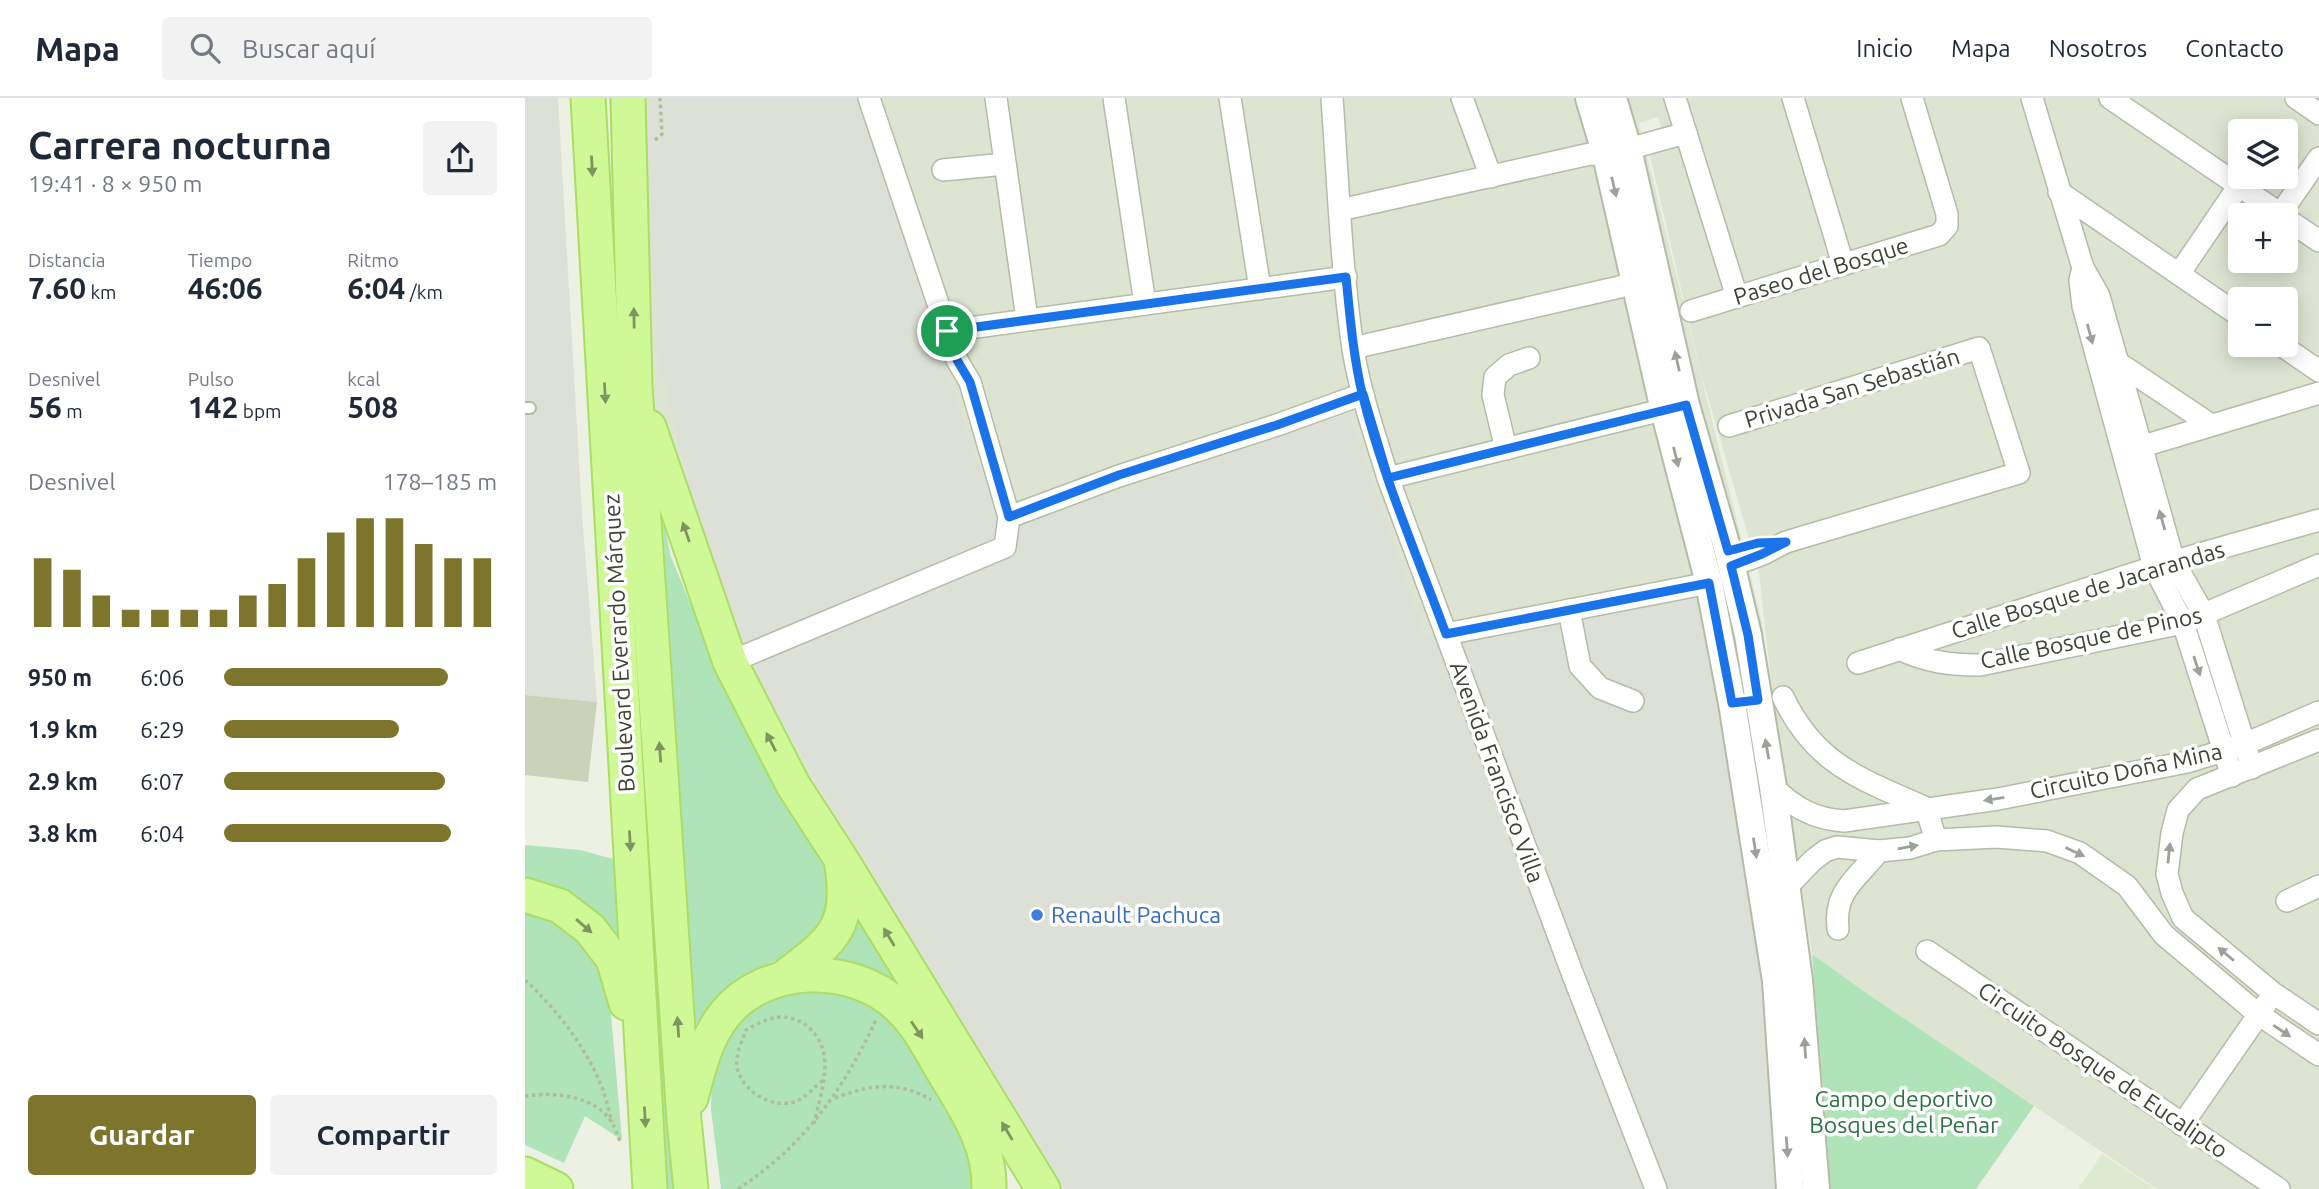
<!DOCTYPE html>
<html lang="es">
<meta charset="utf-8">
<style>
body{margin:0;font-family:Ubuntu,sans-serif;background:#f2f2f3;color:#1f2937;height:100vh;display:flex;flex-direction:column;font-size:26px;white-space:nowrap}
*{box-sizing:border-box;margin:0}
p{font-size:23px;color:#747a83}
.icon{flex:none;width:38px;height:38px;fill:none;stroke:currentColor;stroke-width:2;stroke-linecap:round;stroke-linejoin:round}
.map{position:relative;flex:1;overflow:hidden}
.details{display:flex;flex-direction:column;background:#fff;width:525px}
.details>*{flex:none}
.controls{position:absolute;left:1703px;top:21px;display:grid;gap:14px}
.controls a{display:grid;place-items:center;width:70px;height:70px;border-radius:7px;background:#fff;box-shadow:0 4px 18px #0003;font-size:35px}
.pin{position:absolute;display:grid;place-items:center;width:60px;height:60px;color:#fff;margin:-30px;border:4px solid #fff;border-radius:50%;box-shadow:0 2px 7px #0007}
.round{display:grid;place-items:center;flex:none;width:74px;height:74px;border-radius:7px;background:#f2f2f3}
.headline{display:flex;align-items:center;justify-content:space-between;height:119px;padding:0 28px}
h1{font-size:38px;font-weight:700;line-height:52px}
.stats{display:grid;grid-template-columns:repeat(3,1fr);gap:10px;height:119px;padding:7px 28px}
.stats div{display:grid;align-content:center}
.stats b{font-size:30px;font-weight:700}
.stats small{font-size:19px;font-weight:400}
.stats p{font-size:19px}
.chart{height:196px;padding:14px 28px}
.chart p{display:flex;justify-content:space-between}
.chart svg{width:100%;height:126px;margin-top:7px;stroke:#7d752c;stroke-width:6}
.action{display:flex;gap:14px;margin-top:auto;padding:14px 28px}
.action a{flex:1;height:80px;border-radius:7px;background:#7d752c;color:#fff;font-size:28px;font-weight:700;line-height:80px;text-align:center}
.action a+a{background:#f2f2f3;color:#1f2937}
ul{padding:0 28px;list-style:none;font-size:23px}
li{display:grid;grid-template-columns:112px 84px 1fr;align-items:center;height:52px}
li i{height:18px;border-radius:9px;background:#7d752c}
header{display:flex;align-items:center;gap:42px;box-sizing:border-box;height:98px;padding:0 35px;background:#fff;border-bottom:2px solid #e0e1e3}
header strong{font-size:33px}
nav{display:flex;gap:38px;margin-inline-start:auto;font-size:24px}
.search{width:490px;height:63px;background:#f2f2f3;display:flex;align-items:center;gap:18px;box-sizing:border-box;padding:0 24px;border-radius:7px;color:#747a83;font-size:26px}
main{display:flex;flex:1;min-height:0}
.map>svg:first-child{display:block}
</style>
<header>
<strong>Mapa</strong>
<div class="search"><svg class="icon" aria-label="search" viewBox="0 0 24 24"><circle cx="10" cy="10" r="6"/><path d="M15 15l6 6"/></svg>Buscar aquí</div>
<nav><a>Inicio</a><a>Mapa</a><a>Nosotros</a><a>Contacto</a></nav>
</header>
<main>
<section class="details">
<div class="headline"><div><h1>Carrera nocturna</h1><p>19:41 · 8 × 950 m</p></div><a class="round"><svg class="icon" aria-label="share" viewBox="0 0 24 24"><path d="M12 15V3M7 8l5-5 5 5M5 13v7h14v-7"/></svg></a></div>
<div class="stats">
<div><p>Distancia</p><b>7.60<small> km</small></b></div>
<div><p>Tiempo</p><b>46:06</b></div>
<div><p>Ritmo</p><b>6:04<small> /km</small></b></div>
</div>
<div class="stats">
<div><p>Desnivel</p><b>56<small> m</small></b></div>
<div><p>Pulso</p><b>142<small> bpm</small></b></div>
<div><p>kcal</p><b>508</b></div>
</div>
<div class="chart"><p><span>Desnivel</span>178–185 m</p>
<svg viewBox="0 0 160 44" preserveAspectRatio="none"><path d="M5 44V20M15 44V24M25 44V33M35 44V38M45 44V38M55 44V38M65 44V38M75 44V33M85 44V29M95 44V20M105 44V11M115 44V6M125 44V6M135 44V15M145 44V20M155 44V20"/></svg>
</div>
<ul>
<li><b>950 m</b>6:06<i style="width:82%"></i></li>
<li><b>1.9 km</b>6:29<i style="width:64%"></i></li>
<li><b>2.9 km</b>6:07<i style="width:81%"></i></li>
<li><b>3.8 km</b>6:04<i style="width:83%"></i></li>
</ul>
<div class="action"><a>Guardar</a><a>Compartir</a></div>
</section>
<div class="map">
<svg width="1794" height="1091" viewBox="0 0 1794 1091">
<rect width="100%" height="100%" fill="#ecf1e4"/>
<path fill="#dde5d2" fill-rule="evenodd" d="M84,0H1794V1091H1632L1340,894L1287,856L1249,610L1234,475L1175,272L1125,58L1142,50L1133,19L1114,25L1237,525L1246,610L1284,857L1303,1091H528L270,684L101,281ZM1715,33H1760V79H1715ZM1715,117H1760V163H1715ZM1715,201H1760V247H1715Z"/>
<g fill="#dde0d6">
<polygon points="0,0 33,0 57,416 72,604 0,597"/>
<polygon points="115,0 332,0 468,410 491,428 824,315 900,538 1180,490 1232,830 1252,1091 540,1091 228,576 163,384 132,254"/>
</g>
<polygon fill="#deeacf" points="1577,1056 1630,1091 1553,1091"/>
<g fill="#aee4b8">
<polygon points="97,287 154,1091 142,1091 133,982"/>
<polygon points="137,416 146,459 206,603 249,682 309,778 306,822 265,859 254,861 213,881 188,904 170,928"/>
<polygon points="0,747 55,752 92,762 96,855 0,785"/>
<path d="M326,808L375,890C346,872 328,863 293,861Z"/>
<polygon points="0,815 29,822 57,844 83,881 97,1042 60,1018 39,1065 0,1047"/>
<polygon points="1287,856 1340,894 1509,1008 1451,1091 1306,1091"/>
<polygon points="282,891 315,894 342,905 361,918 376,936 443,1052 450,1091 196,1091 186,1012 187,978 199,944 221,919 244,900"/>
</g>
<polygon fill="#cad2ba" points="0,597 72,604 63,684 0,677"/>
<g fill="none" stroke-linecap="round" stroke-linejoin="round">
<g stroke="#b4bca7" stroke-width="14">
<polyline id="service" points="0,310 5,310"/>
</g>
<g stroke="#b4bca7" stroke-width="24">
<g id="minor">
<polyline points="471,0 502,221"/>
<polyline points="589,0 620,206"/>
<polyline points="705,0 735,191"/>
<path d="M807,0C813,83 816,168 828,251C835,295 850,337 863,380L1048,877L1131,1091"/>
<polyline points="937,0 966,79"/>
<polyline points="1150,0 1212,199"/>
<polyline points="1268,0 1318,166"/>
<polyline points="1507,0 1558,170 1574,198 1649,464 1679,517 1727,670"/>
<polyline points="1585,0 1757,117"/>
<polyline points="1771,0 1794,16"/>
<polyline points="418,72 480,66"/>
<polyline points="1534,94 1715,218"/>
<polyline points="815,112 1065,56 1081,57 1161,35"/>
<polyline points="1755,116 1794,60"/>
<polyline points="1760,120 1794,143"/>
<polyline points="1558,170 1555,182 1558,208 1629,469 1658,525 1707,678"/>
<polyline points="1654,176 1713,89"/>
<polyline points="1166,213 1414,137 1422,128 1422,116 1387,0"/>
<polyline points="422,233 821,179"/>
<polyline points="1756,247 1794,273"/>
<polyline points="828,250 1112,185"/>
<polyline points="1592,264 1686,327"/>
<polyline points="1204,328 1454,250 1494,375 1261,444 1238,456 1206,468"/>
<polyline points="981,351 968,297 970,279 984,267 1004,260"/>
<polyline points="1605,352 1794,295"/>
<polyline points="863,380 1153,308"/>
<polyline points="484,419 594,378 752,327 838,296"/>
<polyline points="1044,512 1055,568 1075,590 1108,603"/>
<polyline points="921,536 1184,485"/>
<path d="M1374,551C1402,564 1425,567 1455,567L1658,525L1794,467"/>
<polyline points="205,564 480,449 484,419 445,284 432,262 344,0"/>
<polyline points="1333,565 1629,469 1794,422"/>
<path d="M1258,599C1291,668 1337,681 1401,710L1411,742"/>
<polyline points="1794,642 1672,691 1653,712 1647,735 1642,776 1647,795 1658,820 1748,895 1794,926"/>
<path d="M1248,689C1270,710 1289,721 1319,723L1473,701L1662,664L1720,646L1794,614"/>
<polyline points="1262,789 1287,763 1300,753 1312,749 1354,753 1385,750 1411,742 1472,739 1522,743 1555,755 1602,788 1639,837 1733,916 1794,957"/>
<polyline points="1762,803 1794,788"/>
<path d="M1313,831C1308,793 1333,780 1354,753"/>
<polyline points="1402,853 1754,1091"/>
<polyline points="1657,1027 1741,906"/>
</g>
</g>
<g stroke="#b4bca7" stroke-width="30">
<g id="tertiary">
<polyline points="1064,0 1081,57 1139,312 1184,485 1207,605 1251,883 1265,1091"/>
<polyline points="1088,0 1103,51 1161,307 1203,453 1223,537 1248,689 1274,882 1291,1091"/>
</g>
</g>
<g stroke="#abdd67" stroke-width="37">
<g id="primary">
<polyline points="63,0 125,1091"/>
<polyline points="103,0 110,288 159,1022 166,1091"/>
<polyline points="124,329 205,564 268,687 316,761 518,1091"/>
<polyline points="0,797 35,808 65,831 88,861 101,905"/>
<path d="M260,879C307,842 326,832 317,767"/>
<path d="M166,1000C174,970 180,941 200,916C240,866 328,865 373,908C395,928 408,958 424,983C445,1018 465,1049 464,1091"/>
<polyline points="0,1076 31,1091"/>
</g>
</g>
<g stroke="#b0bd99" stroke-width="3.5" stroke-dasharray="3.5 3.5" stroke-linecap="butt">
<polyline points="130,42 137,36 135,0"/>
<path d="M0,882C31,911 57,944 74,982C80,995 83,1010 87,1024"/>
<path d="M0,998C28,994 71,997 87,1025C91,1031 93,1039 96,1046"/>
<path d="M310,1000C344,987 373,982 406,1002"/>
<path d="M289,1026C293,1007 300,986 300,966C300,942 283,920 257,919C244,919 232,926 221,932C217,943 210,957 212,969C217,994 248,1012 272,1003C281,999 291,988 298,982"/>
<path d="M213,1091C279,1048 318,992 351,922"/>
</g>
<use href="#service" stroke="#fff" stroke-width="10"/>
<use href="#minor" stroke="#fff" stroke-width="21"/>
<use href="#tertiary" stroke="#fff" stroke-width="26"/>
<use href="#primary" stroke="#cef996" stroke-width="33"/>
</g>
<defs><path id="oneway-solid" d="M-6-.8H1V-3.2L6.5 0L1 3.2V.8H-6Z" transform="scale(1.75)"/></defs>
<g fill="#7f9560">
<use href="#oneway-solid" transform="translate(67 68) rotate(87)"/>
<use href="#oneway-solid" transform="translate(109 220) rotate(-91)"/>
<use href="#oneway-solid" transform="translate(80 295) rotate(87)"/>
<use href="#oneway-solid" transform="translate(161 434) rotate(-109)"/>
<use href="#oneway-solid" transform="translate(246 644) rotate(-117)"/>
<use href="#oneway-solid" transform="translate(135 654) rotate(-94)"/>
<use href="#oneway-solid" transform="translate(105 743) rotate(87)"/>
<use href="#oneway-solid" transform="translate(59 828) rotate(41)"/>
<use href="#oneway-solid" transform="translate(364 839) rotate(-121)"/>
<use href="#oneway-solid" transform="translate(153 929) rotate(-94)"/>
<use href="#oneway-solid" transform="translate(392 932) rotate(56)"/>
<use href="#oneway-solid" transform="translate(120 1019) rotate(87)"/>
<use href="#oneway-solid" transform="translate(482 1033) rotate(-121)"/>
</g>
<g fill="#9ea19a">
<use href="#oneway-solid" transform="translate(1089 89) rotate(77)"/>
<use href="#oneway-solid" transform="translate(1565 236) rotate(75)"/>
<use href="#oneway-solid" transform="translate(1152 263) rotate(-103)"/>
<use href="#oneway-solid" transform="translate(1151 359) rotate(76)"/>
<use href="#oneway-solid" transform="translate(1637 422) rotate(-106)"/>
<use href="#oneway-solid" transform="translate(1672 568) rotate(72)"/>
<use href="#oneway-solid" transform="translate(1242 651) rotate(-100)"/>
<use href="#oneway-solid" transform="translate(1469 701) rotate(171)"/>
<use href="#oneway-solid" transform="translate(1383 749) rotate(-10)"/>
<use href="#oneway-solid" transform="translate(1230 750) rotate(81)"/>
<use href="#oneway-solid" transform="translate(1550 754) rotate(25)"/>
<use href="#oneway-solid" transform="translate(1644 755) rotate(-84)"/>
<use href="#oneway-solid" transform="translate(1701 856) rotate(-140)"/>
<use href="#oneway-solid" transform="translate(1757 933) rotate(34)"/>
<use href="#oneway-solid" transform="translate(1280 950) rotate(-94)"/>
<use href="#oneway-solid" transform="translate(1262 1049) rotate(86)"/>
</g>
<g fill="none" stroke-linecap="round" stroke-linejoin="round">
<g stroke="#fff" stroke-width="14">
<path id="route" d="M422,233L821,179C825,218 828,256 837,295C857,377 892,457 921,536L1184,485L1207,605L1233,602L1223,537L1206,468L1237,456L1261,444L1233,445L1203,453L1161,307L863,380L838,296L752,327L594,377L484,419L445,284L432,262L422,233"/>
</g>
<use href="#route" stroke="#1a73e8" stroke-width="9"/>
</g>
<circle fill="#3f7fe0" stroke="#fff" stroke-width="2.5" cx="512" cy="817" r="7"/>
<g text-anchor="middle" stroke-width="7" stroke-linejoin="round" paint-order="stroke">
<g font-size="23" fill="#3e4334" stroke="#fff">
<text transform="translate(1296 173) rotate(-17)" y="8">Paseo del Bosque</text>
<text transform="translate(1327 290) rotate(-17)" y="8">Privada San Sebastián</text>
<text transform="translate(1563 492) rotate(-17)" y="8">Calle Bosque de Jacarandas</text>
<text transform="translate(1566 540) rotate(-12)" y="8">Calle Bosque de Pinos</text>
<text transform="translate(94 545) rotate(-93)" y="8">Boulevard Everardo Márquez</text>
<text transform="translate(1601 673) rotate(-12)" y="8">Circuito Doña Mina</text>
<text transform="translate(972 674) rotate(70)" y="8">Avenida Francisco Villa</text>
<text transform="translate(1578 972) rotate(34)" y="8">Circuito Bosque de Eucalipto</text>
</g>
<g font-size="23" fill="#366cbe" stroke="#fff" text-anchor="start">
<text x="526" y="825">Renault Pachuca</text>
</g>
<g font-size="23" fill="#2b7143" stroke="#fff">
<text x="1379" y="1009">Campo deportivo<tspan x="1379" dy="26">Bosques del Peñar</tspan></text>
</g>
</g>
</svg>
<div class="controls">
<a><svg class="icon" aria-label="layers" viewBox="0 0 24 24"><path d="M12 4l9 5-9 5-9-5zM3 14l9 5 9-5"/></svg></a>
<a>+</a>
<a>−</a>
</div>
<div class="pin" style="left:422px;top:233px;background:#1e9e55"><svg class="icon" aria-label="arrive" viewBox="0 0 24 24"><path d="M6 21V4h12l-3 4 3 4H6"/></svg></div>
</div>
</main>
